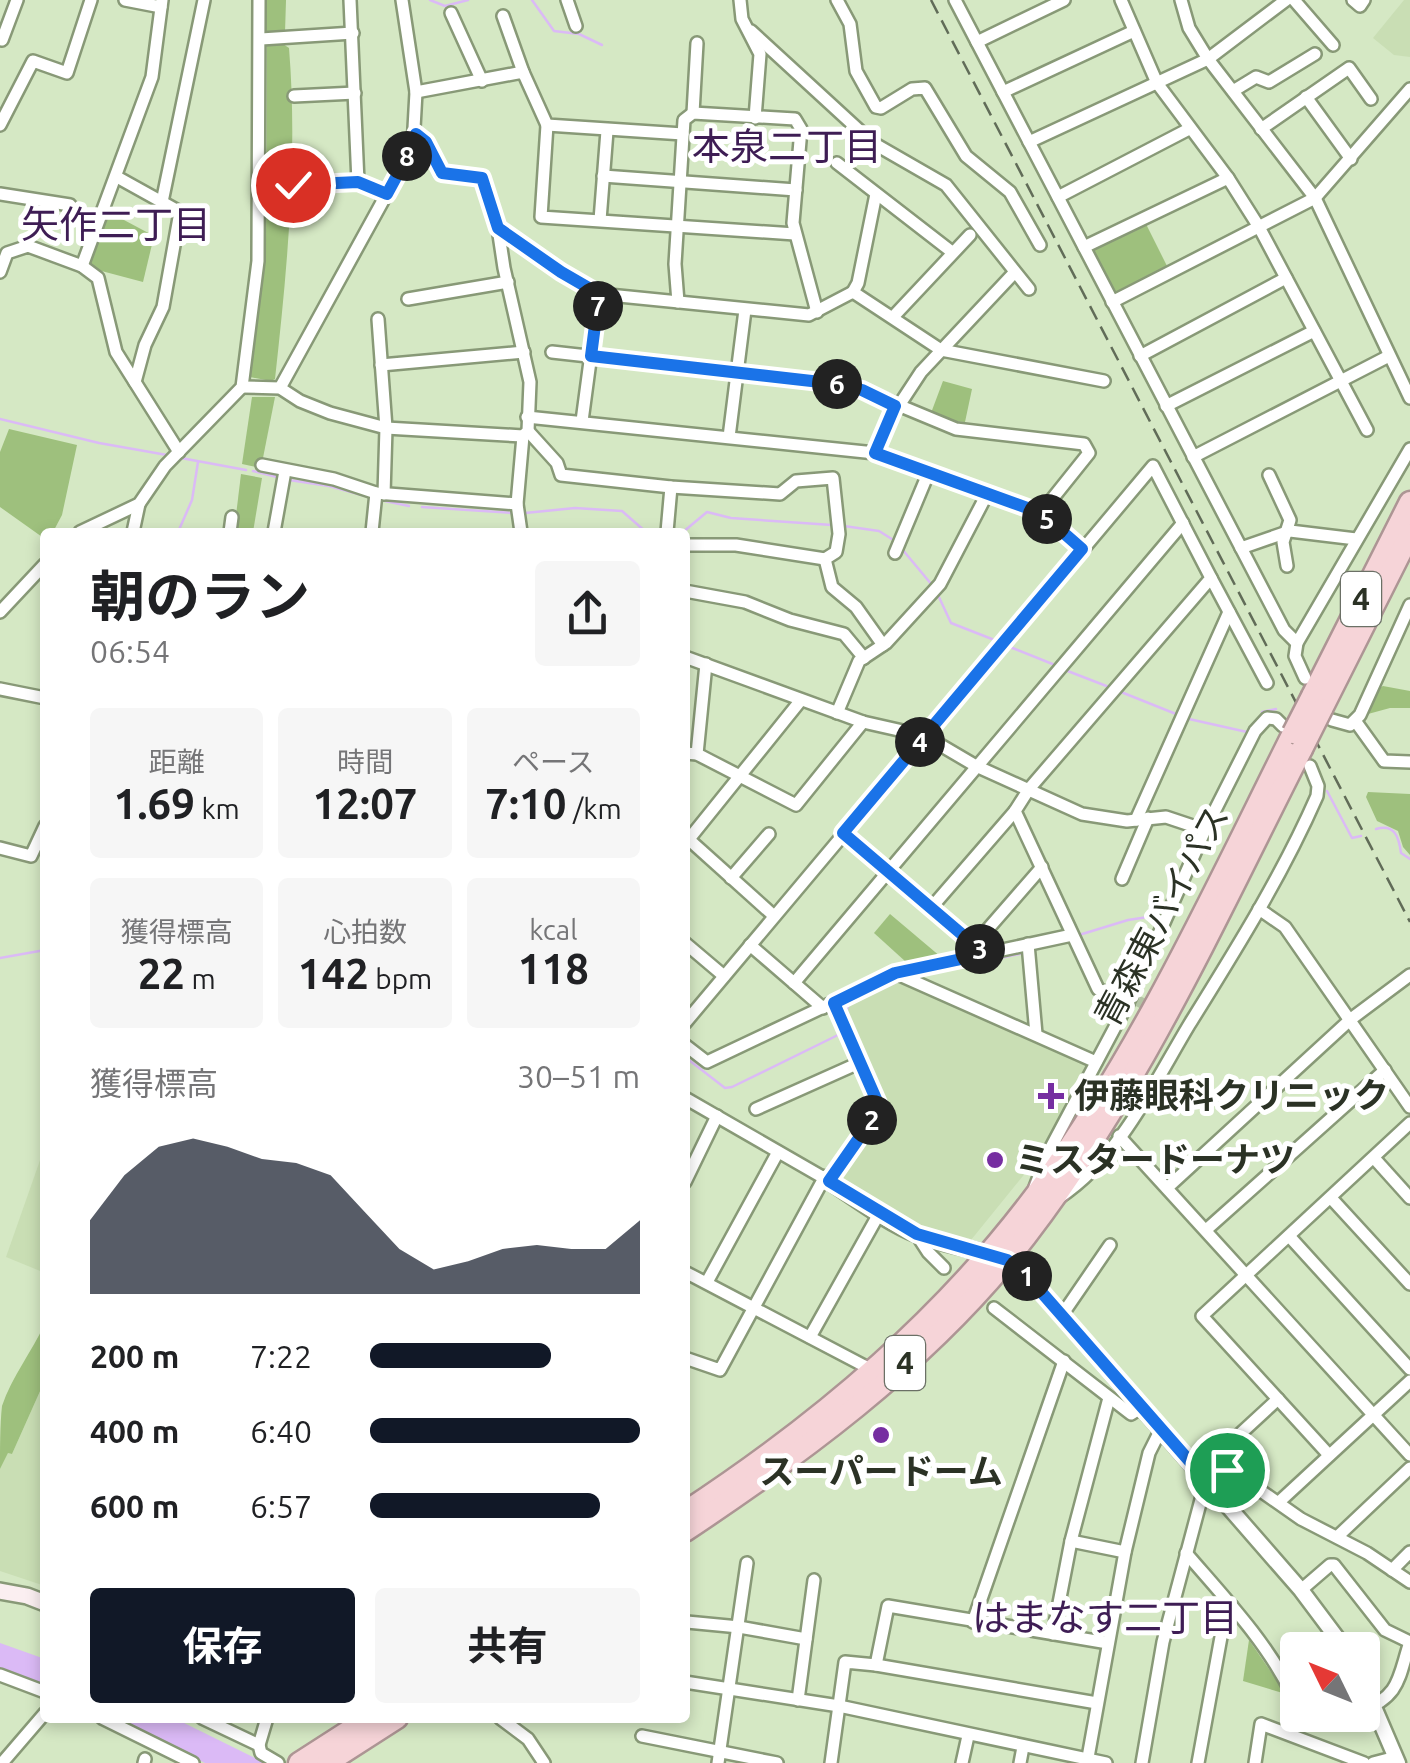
<!DOCTYPE html>
<html lang="ja">
<meta charset="utf-8">
<style>
body{margin:0;font-family:Ubuntu,"Noto Sans JP",sans-serif;background:#f6f6f6;color:#202124;height:100vh;display:flex;flex-direction:column;font-size:38px;white-space:nowrap}
*{box-sizing:border-box;margin:0}
p{font-size:32px;color:#757577}
.icon{flex:none;width:55px;height:55px;fill:none;stroke:currentColor;stroke-width:2;stroke-linecap:round;stroke-linejoin:round}
.map{position:relative;flex:1;overflow:hidden}
.panel{position:absolute;left:40px;top:528px;width:650px;height:1195px;display:flex;flex-direction:column;background:#fff;border-radius:10px;box-shadow:0 5px 15px #0003}
.panel>*{flex:none}
.needle{width:65px;rotate:313deg}
.controls{position:absolute;left:1280px;top:1632px;display:grid;gap:20px}
.controls a{display:grid;place-items:center;width:100px;height:100px;border-radius:10px;background:#fff;box-shadow:0 5px 15px #0003;font-size:50px}
.pin{position:absolute;display:grid;place-items:center;width:85px;height:85px;color:#fff;margin:-42px;border:5px solid #fff;border-radius:50%;box-shadow:0 2px 10px #0007}
.km{position:absolute;width:50px;height:50px;margin:-25px;border-radius:50%;background:#222;color:#fff;font-size:28px;line-height:50px;text-align:center}
.round{display:grid;place-items:center;flex:none;width:105px;height:105px;border-radius:10px;background:#f6f6f6}
.summary{display:flex;align-items:center;justify-content:space-between;height:170px;padding:0 50px}
h1{font-size:55px;font-weight:700;line-height:75px}
.metrics{display:grid;grid-template-columns:repeat(3,1fr);gap:15px;height:170px;padding:10px 50px}
.metrics div{display:grid;align-content:center;border-radius:10px;background:#f6f6f6;text-align:center}
.metrics b{font-size:42px;font-weight:700}
.metrics small{font-size:28px;font-weight:400}
.metrics p{font-size:28px}
.chart{height:280px;padding:20px 50px}
.chart p{display:flex;justify-content:space-between}
.chart svg{width:100%;height:180px;margin-top:10px;fill:#111827;opacity:.7}
.action{display:flex;gap:20px;margin-top:auto;padding:20px 50px}
.action a{flex:1;height:115px;border-radius:10px;background:#111827;color:#fff;font-size:40px;font-weight:700;line-height:115px;text-align:center}
.action a+a{background:#f6f6f6;color:#202124}
ul{padding:0 50px;list-style:none;font-size:32px}
li{display:grid;grid-template-columns:160px 120px 1fr;align-items:center;height:75px}
li i{height:25px;border-radius:12px;background:#111827}
.map>svg:first-child{display:block}
</style>
<div class="map">
<svg width="1410" height="1763" viewBox="0 0 1410 1763">
<rect width="100%" height="100%" fill="#d5e8c4"/>
<g fill="#c9deb4">
<polygon points="1404,0 1410,0 1410,57 1394,55 1373,38"/>
<polygon points="891,980 948,1001 1087,1062 1090,1070 1027,1171 971,1240 930,1232 838,1175 886,1107 840,1006"/>
<polygon points="45,1146 45,1273 6,1257"/>
<polygon points="45,1380 45,1586 0,1571 0,1469 8,1453 12,1454"/>
</g>
<g fill="#9ec07d">
<polygon points="265,0 286,0 285,32 266,33"/>
<path d="M267,44H283L289,48C298,158 287,270 275,379L271,381L250,377L266,240Z"/>
<polygon points="109,212 154,236 143,282 94,269 88,264"/>
<polygon points="1146,224 1168,268 1117,293 1112,290 1091,250"/>
<polygon points="943,381 972,389 965,422 949,421 931,413"/>
<polygon points="252,397 275,397 261,468 242,464"/>
<polygon points="9,429 77,445 62,515 53,532 45,532 45,539 0,507 0,452"/>
<polygon points="241,474 262,478 253,532 234,532"/>
<polygon points="1383,686 1410,691 1410,708 1390,708 1368,714 1379,688"/>
<polygon points="1368,792 1410,794 1410,855 1403,847 1398,831 1377,821 1366,797"/>
<polygon points="890,914 941,957 906,962 874,933"/>
<path d="M45,1323V1380L12,1454L8,1453L0,1469C0,1450 0,1424 2,1406C12,1376 32,1352 45,1323Z"/>
<polygon points="1249,1640 1286,1694 1243,1681"/>
</g>
<g fill="#dbbaf6">
<polygon points="0,1643 45,1659 45,1688 0,1671"/>
<polygon points="113,1718 174,1718 265,1763 205,1763"/>
</g>
<g fill="none" stroke-linecap="round" stroke-linejoin="round">
<g stroke="#dbbaf6" stroke-width="2.5">
<polyline points="430,0 445,6 468,0"/>
<polyline points="532,0 554,31 579,34 602,45"/>
<polyline points="0,419 99,443 167,455"/>
<polyline points="181,458 246,470"/>
<polyline points="253,471 277,477"/>
<polyline points="289,480 329,486 369,497"/>
<polyline points="385,501 409,506"/>
<polyline points="422,507 512,513"/>
<polyline points="525,513 575,508 622,511 646,532"/>
<polyline points="844,526 879,531 895,541"/>
<polyline points="178,532 192,500 198,462"/>
<polyline points="683,532 707,512 731,518 832,525"/>
<polyline points="902,549 932,585"/>
<polyline points="938,595 951,623 997,641"/>
<polyline points="1010,647 1055,665"/>
<polyline points="1065,670 1109,687"/>
<polyline points="1121,692 1176,714"/>
<polyline points="1262,712 1276,709"/>
<polyline points="1189,719 1247,732"/>
<polyline points="1327,791 1352,838 1361,836"/>
<path d="M1376,829C1395,823 1399,838 1401,853L1410,859"/>
<polyline points="1079,935 1128,920 1161,915"/>
<polyline points="0,958 45,950"/>
<polyline points="915,976 1024,953"/>
<polyline points="845,1017 848,1005 898,981"/>
<polyline points="685,1057 725,1088 732,1087 840,1034"/>
</g>
<polyline stroke="#b3c4a4" stroke-width="11" stroke-dasharray="11 5.5" stroke-linecap="butt" points="1138,1001 1181,1024"/>
<g stroke="#897" stroke-width="16">
<g id="minor">
<polyline points="125,0 161,7"/>
<polyline points="350,0 358,182 387,194"/>
<polyline points="567,0 576,26"/>
<polyline points="740,0 742,19 760,54 755,118"/>
<polyline points="837,0 850,24 856,71 876,107 881,108 912,89 925,88 966,156 1010,192 1040,245"/>
<polyline points="955,0 1284,630 1297,643"/>
<polyline points="1121,0 1157,83 1228,178 1259,227 1367,430"/>
<polyline points="1181,0 1189,28 1208,59 1315,198 1410,398"/>
<polyline points="1294,0 1333,45"/>
<polyline points="1353,0 1360,6 1364,0"/>
<polyline points="451,13 482,81"/>
<polyline points="503,16 523,72"/>
<polyline points="751,31 873,143 946,185 1029,289"/>
<polyline points="261,39 353,33"/>
<polyline points="2,40 17,0"/>
<polyline points="977,42 1064,0"/>
<polyline points="1233,91 1256,77 1269,82 1315,54"/>
<polyline points="416,92 523,72 547,125 683,134"/>
<polyline points="1003,92 1134,31"/>
<polyline points="294,96 355,93"/>
<polyline points="1306,97 1351,159"/>
<polyline points="693,113 697,43"/>
<polyline points="0,125 33,61 67,73 91,0"/>
<polyline points="547,125 541,217 795,234"/>
<polyline points="1261,129 1349,68 1371,99"/>
<polyline points="416,134 427,142 443,173 482,178 498,228 504,268 530,382 528,431 523,436 517,504 521,532"/>
<polyline points="1029,142 1208,59 1286,0"/>
<polyline points="837,163 952,252"/>
<polyline points="603,176 796,190"/>
<polyline points="117,177 180,212 163,307 145,345 135,382"/>
<polyline points="293,185 358,182"/>
<polyline points="0,194 70,205"/>
<polyline points="1058,197 1189,129"/>
<polyline points="162,202 204,0"/>
<polyline points="600,220 607,131"/>
<polyline points="498,228 561,272 599,294 809,315 853,292 941,350 1104,381"/>
<polyline points="1084,247 1228,178"/>
<polyline points="82,266 152,77 162,0"/>
<polyline points="0,272 7,253 28,246 82,266 98,278 116,352 179,452"/>
<polyline points="853,292 858,283 876,194"/>
<polyline points="408,299 508,282"/>
<polyline points="678,302 675,264 684,120 693,113 795,119 801,129 793,223 817,312"/>
<polyline points="1112,302 1315,198 1410,89"/>
<polyline points="893,317 970,235"/>
<polyline points="378,319 386,428 384,494"/>
<polyline points="552,352 838,384 862,390 956,429 1084,444 1089,453 1041,513"/>
<polyline points="1140,356 1286,278"/>
<polyline points="381,365 524,352"/>
<polyline points="242,387 280,388 300,401 330,413 386,428 523,436"/>
<polyline points="280,388 413,146 416,92 402,0"/>
<polyline points="1166,406 1314,331"/>
<polyline points="898,407 921,372 1014,273"/>
<polyline points="527,417 875,453 1041,513 1082,549"/>
<polyline points="582,421 599,294"/>
<polyline points="528,431 557,463 561,475 671,487 780,494 796,481 833,478 839,534 836,552 825,559 832,587 856,607 883,645"/>
<polyline points="729,437 745,310"/>
<polyline points="875,453 895,405"/>
<polyline points="1193,457 1389,356"/>
<polyline points="262,465 334,479 376,493 517,504"/>
<polyline points="1269,475 1290,520 1283,542 1287,566"/>
<polyline points="80,532 139,504 165,466 242,387 258,261 259,0"/>
<polyline points="133,532 139,504"/>
<polyline points="230,532 232,517"/>
<polyline points="274,532 285,471"/>
<polyline points="372,532 376,493"/>
<polyline points="667,532 671,487"/>
<polyline points="685,545 736,545 825,559"/>
<polyline points="1241,548 1290,531 1356,539"/>
<polyline points="895,553 928,474"/>
<polyline points="1211,578 1267,683"/>
<polyline points="685,591 745,602 790,620 844,634 864,658"/>
<polyline points="0,612 45,564"/>
<polyline points="685,657 863,722 925,736 976,766 1082,814 1127,821 1166,817 1205,830"/>
<polyline points="1305,678 1295,656 1297,643 1410,449"/>
<polyline points="0,689 45,698"/>
<polyline points="837,713 859,661 886,643 940,584 986,496"/>
<polyline points="1332,720 1350,725 1360,715 1410,605"/>
<polyline points="1356,722 1384,761 1410,762"/>
<polyline points="685,753 697,754 796,805 863,722"/>
<polyline points="697,754 706,664"/>
<polyline points="1136,820 1229,612"/>
<polyline points="843,833 985,954"/>
<polyline points="685,836 774,916"/>
<polyline points="689,839 801,700"/>
<polyline points="0,848 31,856 45,826"/>
<polyline points="731,878 769,834"/>
<polyline points="1122,879 1148,818"/>
<polyline points="931,908 1015,811"/>
<polyline points="1259,909 1285,927 1410,1107"/>
<polyline points="685,943 724,976"/>
<polyline points="1028,944 1036,1034"/>
<polyline points="750,945 823,1008"/>
<polyline points="974,945 1042,867"/>
<polyline points="895,973 1096,1062"/>
<polyline points="794,983 1183,523"/>
<polyline points="685,1023 1153,466 1211,578 1029,789 1015,811 1098,989 1128,1004"/>
<polyline points="685,1045 707,1062 895,973 1072,935"/>
<polyline points="685,1098 824,1178 720,1370 685,1358"/>
<polyline points="756,1109 861,1062"/>
<polyline points="1119,1136 1410,1455"/>
<polyline points="1374,1158 1410,1198"/>
<polyline points="829,1181 880,1107 833,1003"/>
<polyline points="685,1182 717,1116"/>
<polyline points="1035,1187 1048,1153 1131,997 1205,830 1255,731 1267,718 1276,719 1283,726"/>
<polyline points="1167,1188 1351,1019 1410,975"/>
<path d="M1060,1197C1120,1157 1153,1085 1189,1025C1235,951 1282,876 1317,796L1318,786L1310,766"/>
<polyline points="1331,1198 1410,1284"/>
<polyline points="1206,1230 1385,1070"/>
<polyline points="917,1235 928,1252 944,1268"/>
<polyline points="1289,1236 1410,1369"/>
<polyline points="685,1272 874,1371"/>
<polyline points="707,1282 778,1152"/>
<polyline points="994,1308 1131,1414 1142,1407"/>
<polyline points="1062,1315 1110,1245"/>
<polyline points="810,1337 880,1212"/>
<polyline points="1329,1455 1202,1316 1410,1123"/>
<polyline points="1214,1458 1278,1399"/>
<polyline points="1199,1472 1214,1458 1301,1519 1367,1553 1410,1582"/>
<polyline points="1279,1502 1410,1381"/>
<polyline points="1337,1537 1410,1468"/>
<polyline points="1071,1541 1125,1552"/>
<path d="M1186,1553C1223,1596 1267,1642 1292,1694L1298,1695"/>
<polyline points="1392,1570 1410,1552"/>
<path d="M1301,1590L1330,1565H1334L1385,1630L1410,1642C1398,1678 1401,1695 1362,1711"/>
<polyline points="687,1622 739,1627 806,1639"/>
<polyline points="973,1622 1064,1361"/>
<polyline points="1053,1634 1071,1541 1109,1398"/>
<polyline points="876,1665 1097,1703"/>
<polyline points="0,1675 45,1692"/>
<polyline points="685,1682 839,1706 1106,1763"/>
<polyline points="798,1700 814,1580"/>
<polyline points="102,1718 193,1763"/>
<polyline points="202,1718 259,1745 261,1753 278,1763"/>
<polyline points="500,1718 528,1739 544,1763"/>
<polyline points="642,1736 777,1763"/>
<polyline points="259,1745 267,1718"/>
<polyline points="2,1763 45,1713"/>
<polyline points="144,1763 145,1759"/>
<polyline points="718,1763 747,1563"/>
<polyline points="831,1763 845,1662 876,1665 888,1606 1108,1643"/>
<polyline points="962,1763 968,1736"/>
<polyline points="1020,1763 1023,1747"/>
<polyline points="1087,1763 1125,1552 1149,1453 1161,1429"/>
<polyline points="1142,1763 1163,1642 1206,1481"/>
<polyline points="1198,1763 1225,1615 1232,1606"/>
<polyline points="1255,1763 1261,1724 1364,1763"/>
<polyline points="1373,1763 1396,1757"/>
</g>
</g>
<g stroke="#897" stroke-width="19">
<g id="tertiary">
<path d="M824,1178C854,1197 885,1222 918,1235C953,1249 990,1248 1022,1270L1301,1590L1346,1650"/>
<polyline points="1362,1679 1398,1763"/>
</g>
</g>
<g stroke="#897" stroke-width="20">
<polyline id="secondary" points="0,1591 27,1596 45,1603"/>
</g>
<g stroke="#ad9594" stroke-width="25">
<g id="trunk">
<polyline points="1312,696 1410,502"/>
<polyline points="1322,709 1410,534"/>
<path d="M685,1512C822,1422 948,1316 1045,1182C1145,1043 1217,885 1293,733"/>
<path d="M685,1531C801,1454 919,1367 1008,1259C1132,1106 1213,924 1302,749"/>
<polyline points="299,1763 369,1718"/>
<polyline points="327,1763 397,1718"/>
</g>
</g>
<use href="#minor" stroke="#fff" stroke-width="11"/>
<use href="#tertiary" stroke="#fff" stroke-width="14"/>
<use href="#secondary" stroke="#fbeff1" stroke-width="15"/>
<use href="#trunk" stroke="#f6d4d8" stroke-width="20"/>
<polyline stroke="#616c58" stroke-width="2.5" stroke-dasharray="15 8" stroke-linecap="butt" points="931,0 1410,922"/>
<g stroke="#ad9594" stroke-width="25" stroke-linecap="butt">
<g id="trunk-bridge">
<polyline points="1293,733 1312,696"/>
<polyline points="1302,749 1322,709"/>
</g>
</g>
<use href="#trunk-bridge" stroke="#f6d4d8" stroke-width="20"/>
</g>
<g fill="none" stroke-linecap="round" stroke-linejoin="round">
<g stroke="#fff" stroke-width="20">
<polyline id="route" points="293,185 358,182 387,194 413,146 416,134 426,142 442,173 482,178 498,228 561,272 599,294 591,356 838,384 862,390 895,406 875,453 1041,513 1082,549 843,833 985,954 895,973 834,1003 880,1108 829,1181 917,1234 1007,1260 1022,1270 1199,1472 1214,1458 1227,1470"/>
</g>
<use href="#route" stroke="#1a73e8" stroke-width="12"/>
</g>
<g fill="#762ea1" stroke="#fff" stroke-width="4">
<path d="M1046 1081h10v10h10v10h-10v10h-10v-10h-10v-10h10z"/>
<circle cx="995" cy="1160" r="10"/>
<circle cx="881" cy="1435" r="10"/>
</g>
<g text-anchor="middle" stroke-width="10" stroke-linejoin="round" paint-order="stroke">
<g fill="#fff" stroke="#6b7066" stroke-width="2.5">
<rect x="1341" y="572" width="40" height="54" rx="8"/>
<rect x="885" y="1336" width="40" height="54" rx="8"/>
</g>
<g font-size="32" font-weight="bold" fill="#2b3225">
<text x="1361" y="610">4</text>
<text x="905" y="1374">4</text>
</g>
<g font-size="35" fill="#2b3225" stroke="#fff">
<text transform="translate(1162 916) rotate(-62)" y="12">青森東バイパス</text>
</g>
<g font-size="35" font-weight="bold" fill="#2b3225" stroke="#fff" text-anchor="start">
<text x="1074" y="1108">伊藤眼科クリニック</text>
<text x="1015" y="1172">ミスタードーナツ</text>
<text x="881" y="1484" text-anchor="middle">スーパードーム</text>
</g>
<g font-size="38" fill="#3e1d54" stroke="#fff">
<text x="787" y="160">本泉二丁目</text>
<text x="116" y="238">矢作二丁目</text>
<text x="1105" y="1631">はまなす二丁目</text>
</g>
</g>
</svg>
<div class="controls">
<a><svg class="needle" viewBox="-14 -14 28 28"><path d="M0-13l5 13h-10z" fill="#e53935"/><path d="M0 13l5-13h-10z" fill="#757577"/></svg></a>
</div>
<div class="pin" style="left:1227px;top:1470px;background:#1e9e55"><svg class="icon" aria-label="arrive" viewBox="0 0 24 24"><path d="M6 21V4h12l-3 4 3 4H6"/></svg></div>
<div class="pin" style="left:293px;top:185px;background:#d93025"><svg class="icon" aria-label="check" viewBox="0 0 24 24"><path d="M5 12l5 5 9-10"/></svg></div>
<b class="km" style="left:1027px;top:1276px">1</b>
<b class="km" style="left:872px;top:1120px">2</b>
<b class="km" style="left:980px;top:949px">3</b>
<b class="km" style="left:920px;top:742px">4</b>
<b class="km" style="left:1047px;top:519px">5</b>
<b class="km" style="left:837px;top:384px">6</b>
<b class="km" style="left:598px;top:306px">7</b>
<b class="km" style="left:407px;top:156px">8</b>
<section class="panel">
<div class="summary"><div><h1>朝のラン</h1><p>06:54</p></div><a class="round"><svg class="icon" aria-label="share" viewBox="0 0 24 24"><path d="M12 15V3M7 8l5-5 5 5M5 13v7h14v-7"/></svg></a></div>
<div class="metrics">
<div><p>距離</p><b>1.69<small> km</small></b></div>
<div><p>時間</p><b>12:07</b></div>
<div><p>ペース</p><b>7:10<small> /km</small></b></div>
</div>
<div class="metrics">
<div><p>獲得標高</p><b>22<small> m</small></b></div>
<div><p>心拍数</p><b>142<small> bpm</small></b></div>
<div><p>kcal</p><b>118</b></div>
</div>
<div class="chart"><p><span>獲得標高</span>30–51 m</p>
<svg viewBox="0 0 160 44" preserveAspectRatio="none"><path d="M0 44V26L10 15L20 8L30 6L40 8L50 11L60 12L70 15L80 24L90 33L100 38L110 36L120 33L130 32L140 33L150 33L160 26V44z"/></svg>
</div>
<ul>
<li><b>200 m</b>7:22<i style="width:67%"></i></li>
<li><b>400 m</b>6:40<i style="width:100%"></i></li>
<li><b>600 m</b>6:57<i style="width:85%"></i></li>
</ul>
<div class="action"><a>保存</a><a>共有</a></div>
</section>
</div>
